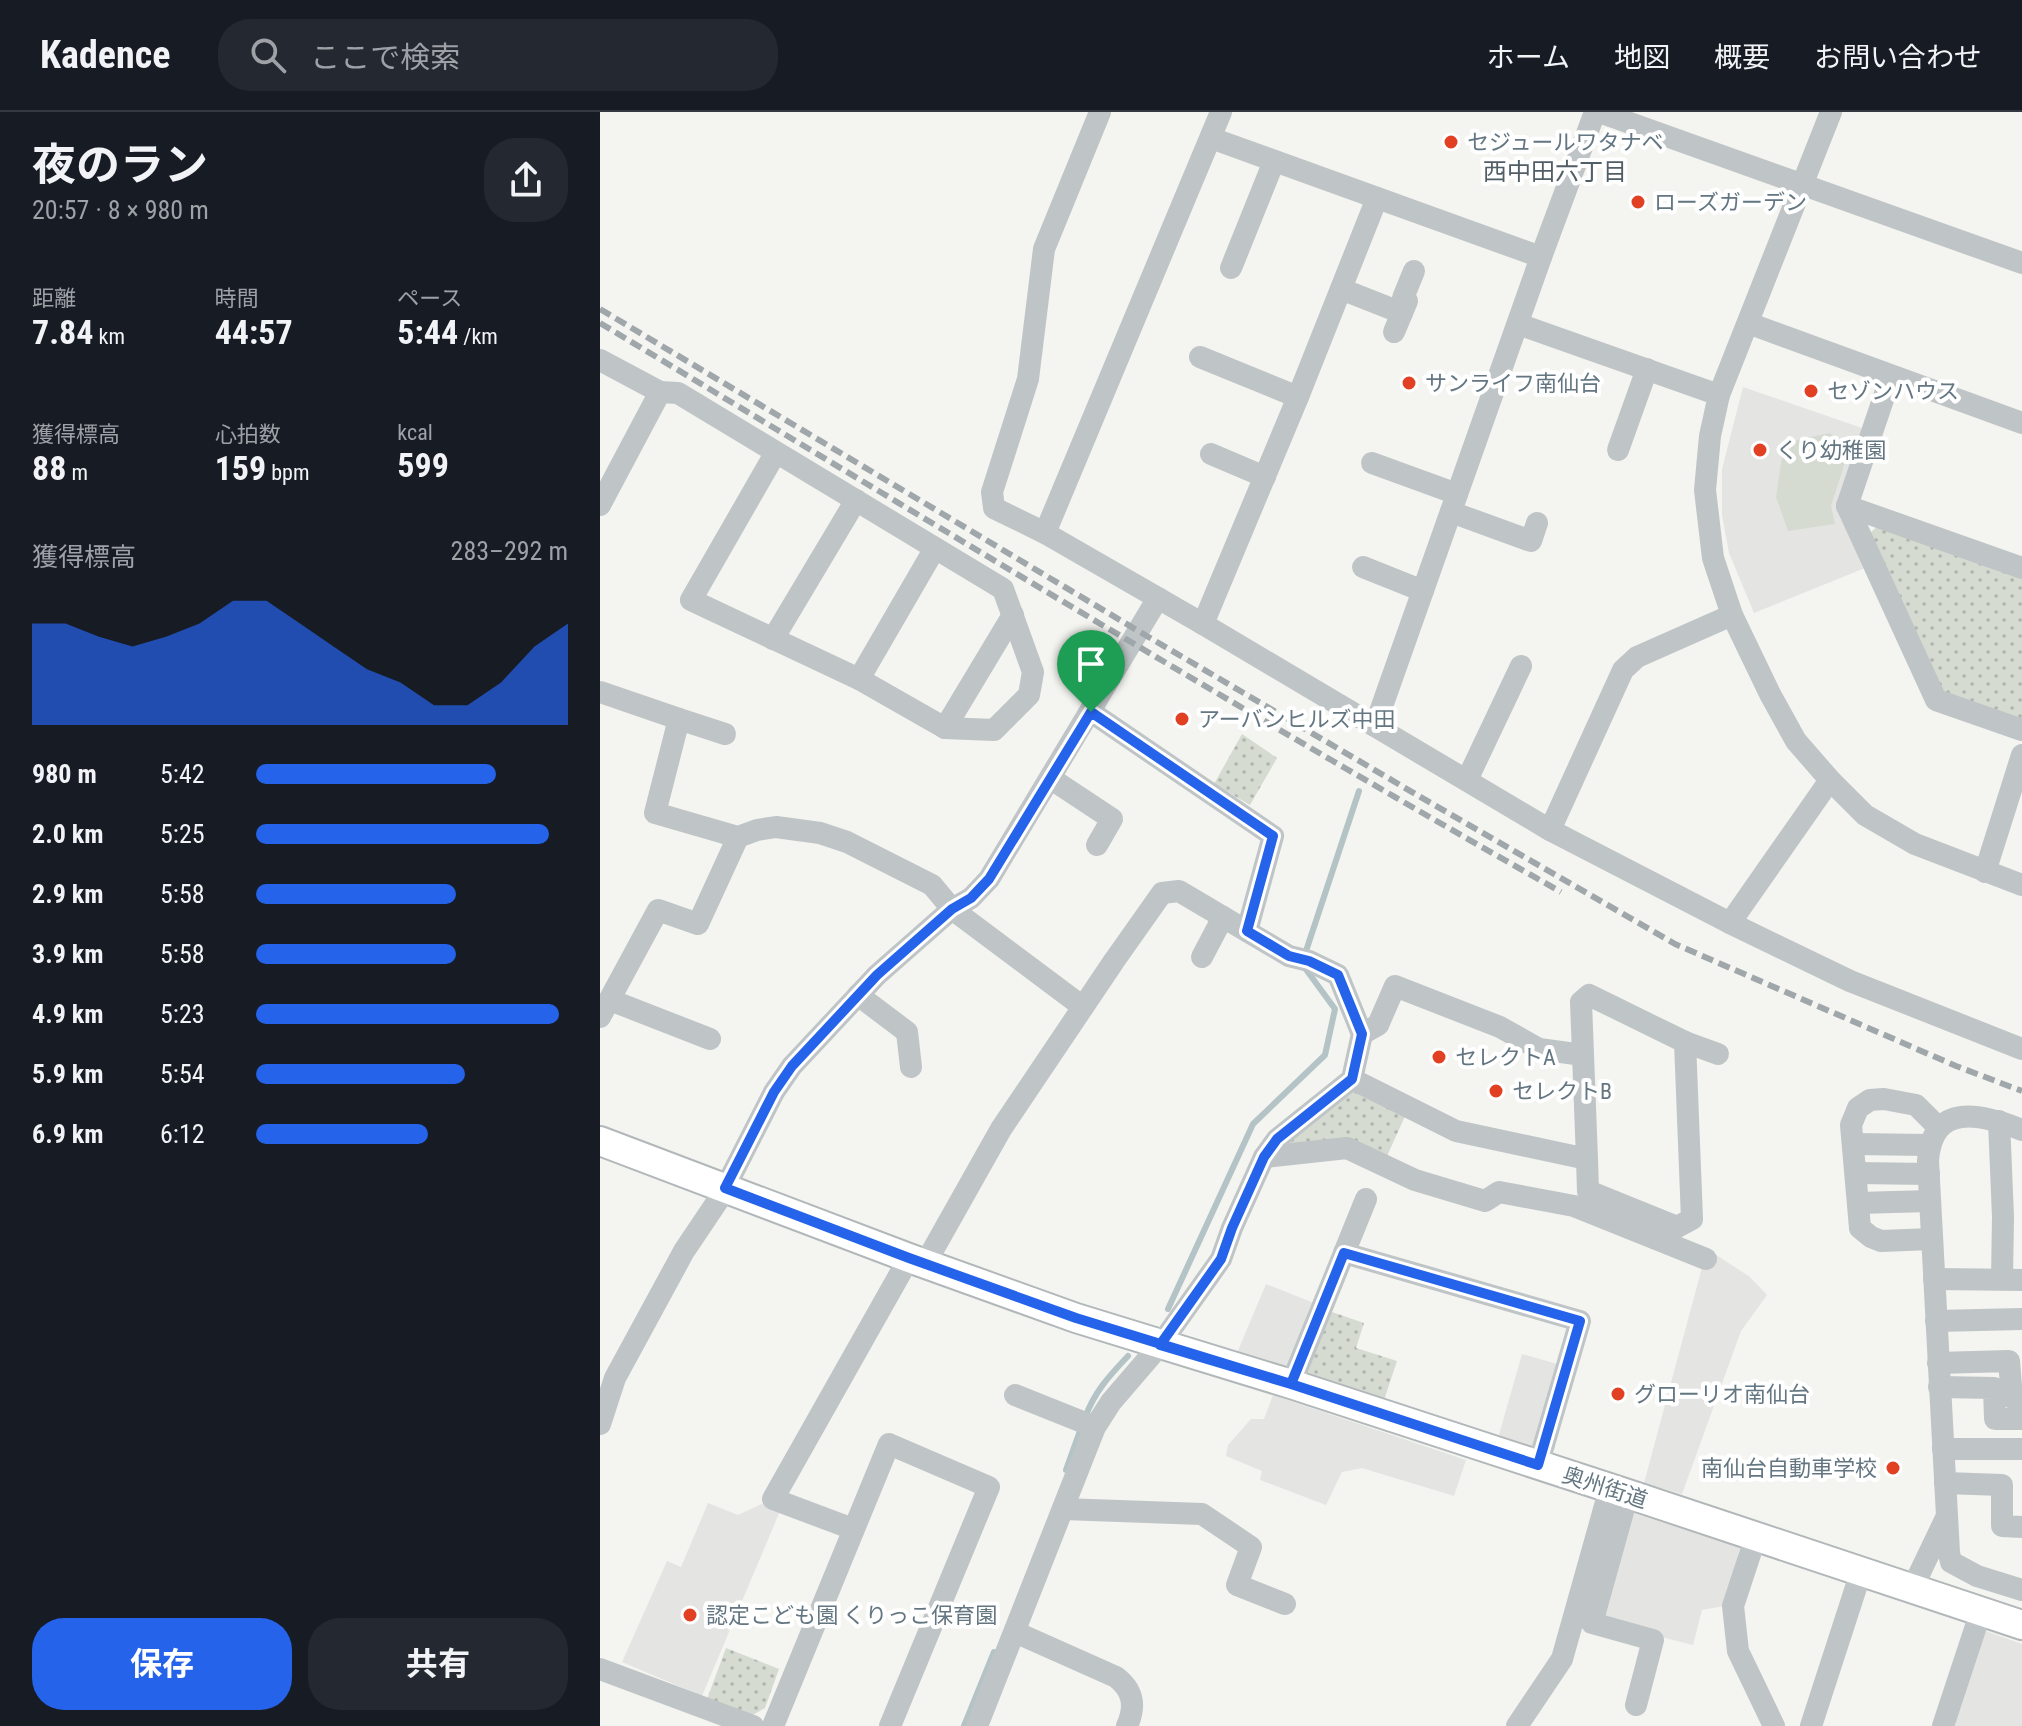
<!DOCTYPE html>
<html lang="ja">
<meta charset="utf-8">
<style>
body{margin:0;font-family:"Roboto Condensed","Noto Sans JP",sans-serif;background:#242831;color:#f1f3f6;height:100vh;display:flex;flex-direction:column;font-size:30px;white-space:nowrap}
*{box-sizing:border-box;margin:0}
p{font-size:26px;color:#9ea1a6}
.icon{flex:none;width:44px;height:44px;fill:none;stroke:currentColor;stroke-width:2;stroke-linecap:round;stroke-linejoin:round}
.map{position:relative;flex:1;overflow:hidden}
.drawer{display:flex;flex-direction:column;background:#171b24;width:600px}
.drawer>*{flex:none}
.pin{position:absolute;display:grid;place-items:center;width:68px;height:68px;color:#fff;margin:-82px -34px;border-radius:50% 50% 50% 0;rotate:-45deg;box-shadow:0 0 8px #0007}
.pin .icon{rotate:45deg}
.round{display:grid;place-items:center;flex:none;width:84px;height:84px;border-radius:32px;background:#242831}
.headline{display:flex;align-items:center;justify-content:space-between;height:136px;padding:0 32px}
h1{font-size:44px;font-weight:700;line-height:60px}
.figures{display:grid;grid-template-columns:repeat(3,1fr);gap:12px;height:136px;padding:8px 32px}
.figures div{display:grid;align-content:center}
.figures b{font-size:34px;font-weight:700}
.figures small{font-size:22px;font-weight:400}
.figures p{font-size:22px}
.chart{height:224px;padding:16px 32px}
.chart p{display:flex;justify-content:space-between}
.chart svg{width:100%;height:144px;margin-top:8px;fill:#2563eb;opacity:.7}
.cta{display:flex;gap:16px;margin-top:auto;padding:16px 32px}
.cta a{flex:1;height:92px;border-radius:32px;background:#2563eb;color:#fff;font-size:32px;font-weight:700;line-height:92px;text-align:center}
.cta a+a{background:#242831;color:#f1f3f6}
ul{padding:0 32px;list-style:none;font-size:26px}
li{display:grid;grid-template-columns:128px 96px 1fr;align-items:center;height:60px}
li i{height:20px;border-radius:10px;background:#2563eb}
header{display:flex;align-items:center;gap:48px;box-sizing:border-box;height:112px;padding:0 40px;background:#171b24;border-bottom:2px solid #363941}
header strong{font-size:38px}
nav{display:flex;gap:44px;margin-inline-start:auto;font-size:28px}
.search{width:560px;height:72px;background:#242831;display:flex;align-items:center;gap:20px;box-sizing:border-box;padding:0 28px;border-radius:32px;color:#9ea1a6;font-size:30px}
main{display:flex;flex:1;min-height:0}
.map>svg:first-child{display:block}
</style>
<header>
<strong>Kadence</strong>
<div class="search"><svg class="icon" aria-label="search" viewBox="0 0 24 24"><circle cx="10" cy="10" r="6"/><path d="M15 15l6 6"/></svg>ここで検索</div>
<nav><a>ホーム</a><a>地図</a><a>概要</a><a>お問い合わせ</a></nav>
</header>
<main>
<section class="drawer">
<div class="headline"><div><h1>夜のラン</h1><p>20:57 · 8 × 980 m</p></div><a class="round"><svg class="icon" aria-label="share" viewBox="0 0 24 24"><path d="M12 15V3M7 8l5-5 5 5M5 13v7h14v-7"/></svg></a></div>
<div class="figures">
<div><p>距離</p><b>7.84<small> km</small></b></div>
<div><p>時間</p><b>44:57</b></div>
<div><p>ペース</p><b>5:44<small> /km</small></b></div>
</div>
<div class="figures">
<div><p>獲得標高</p><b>88<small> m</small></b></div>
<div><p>心拍数</p><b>159<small> bpm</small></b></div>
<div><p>kcal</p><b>599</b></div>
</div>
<div class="chart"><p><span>獲得標高</span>283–292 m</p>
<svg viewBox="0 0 160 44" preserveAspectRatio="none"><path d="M0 44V13L10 13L20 17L30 20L40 17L50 13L60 6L70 6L80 13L90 20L100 27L110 31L120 38L130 38L140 31L150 20L160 13V44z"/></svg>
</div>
<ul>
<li><b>980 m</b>5:42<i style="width:77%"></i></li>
<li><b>2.0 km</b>5:25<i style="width:94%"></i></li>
<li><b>2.9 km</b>5:58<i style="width:64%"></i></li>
<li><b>3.9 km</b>5:58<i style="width:64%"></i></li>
<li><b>4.9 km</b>5:23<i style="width:97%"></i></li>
<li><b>5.9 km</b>5:54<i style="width:67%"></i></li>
<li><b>6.9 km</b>6:12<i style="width:55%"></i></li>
</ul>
<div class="cta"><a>保存</a><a>共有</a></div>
</section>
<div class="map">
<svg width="1422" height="1614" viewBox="0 0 1422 1614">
<defs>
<pattern id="park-dots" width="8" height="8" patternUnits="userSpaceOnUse" patternTransform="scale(2)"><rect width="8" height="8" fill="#d5dbd1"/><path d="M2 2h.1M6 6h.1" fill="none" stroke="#b0b6af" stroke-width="1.8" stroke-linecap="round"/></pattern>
</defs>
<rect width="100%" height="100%" fill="#f4f4f0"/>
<g fill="#e4e5e3">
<polygon points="1143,275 1262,316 1238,396 1265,456 1154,501 1129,441 1122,403 1122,357"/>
<polygon points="1107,1137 1150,1165 1167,1183 1141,1219 1082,1382 1044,1371"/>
<polygon points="666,1172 714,1191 687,1257 637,1241"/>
<polygon points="922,1242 961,1253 936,1337 898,1326"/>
<polygon points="673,1283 866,1348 854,1384 762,1356 742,1360 726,1393 660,1368 662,1359 626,1344 628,1333 651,1307 664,1307"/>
<polygon points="108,1391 138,1403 164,1391 180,1399 102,1584 22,1550 67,1449 81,1455"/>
<polygon points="1029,1400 1140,1435 1124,1494 1102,1498 1093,1533 1001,1510"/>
<polygon points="1383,1518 1422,1532 1422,1614 1353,1614"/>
</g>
<polygon fill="#d5dbd1" points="1229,321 1251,332 1231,394 1235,412 1188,419 1176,385 1184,331"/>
<g fill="url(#park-dots)">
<polygon points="1279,413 1422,466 1422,608 1343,579 1269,422"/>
<polygon points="642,622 677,646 650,693 614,672"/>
<polygon points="749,975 806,1002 787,1044 679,1032"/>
<polygon points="729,1199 764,1211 756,1236 797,1249 784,1288 704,1260"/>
<polygon points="126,1536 179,1557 165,1596 151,1604 107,1587"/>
</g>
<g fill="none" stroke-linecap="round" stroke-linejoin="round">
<g stroke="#b4c3c5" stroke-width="6">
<polyline points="705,842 759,679"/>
<polyline points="568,1197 653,1012 725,943 735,897 705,856"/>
<path d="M485,1306C494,1280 510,1263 528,1244"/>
<polyline points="466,1358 481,1316"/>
<polyline points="364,1614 394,1540"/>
</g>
<g stroke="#b2b7ba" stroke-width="32">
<polyline id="major" points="0,1029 309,1146 476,1206 691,1272 1028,1382 1422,1513"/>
</g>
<g stroke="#bfc4c6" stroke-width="22">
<polyline points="500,0 444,137 428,267 392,380 394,396 445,421 603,512 950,718 1130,811 1250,869 1422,937"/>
<polyline points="999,0 1422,151"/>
<polyline points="1231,0 1119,283 1110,324 1105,378 1113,446 1132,503 1170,582 1196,629 1230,668 1265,703 1315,732 1422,773"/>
<polyline points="611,26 941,145"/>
<polyline points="631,156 674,49"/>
<polyline points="741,177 802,201"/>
<polyline points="1148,211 1422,311"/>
<polyline points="918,212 1119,283"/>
<polyline points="794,220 807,189 803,186 814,159"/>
<polyline points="600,245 698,285"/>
<polyline points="0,248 60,280 0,393"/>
<polyline points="1291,264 1247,394 1336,588 1422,618"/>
<polyline points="60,280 78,281 403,477 433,560 429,583 394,618 345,616 259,567 91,488 176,340"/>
<polyline points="1018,338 1047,257"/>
<polyline points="611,342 665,365"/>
<polyline points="772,351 857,382"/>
<polyline points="1247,394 1422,456"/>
<polyline points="851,400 931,429 937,411"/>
<polyline points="445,421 621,0"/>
<polyline points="763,455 823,479"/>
<polyline points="603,512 698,285 777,86"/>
<polyline points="173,527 256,388"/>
<polyline points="259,567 335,436"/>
<polyline points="0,580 79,607 55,701 138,725 157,718 176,715 220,721 247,730 332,773 352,797 483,895"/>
<polyline points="491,600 673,724 647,819"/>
<polyline points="79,607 125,622"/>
<polyline points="775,614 941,145 995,0"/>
<polyline points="345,616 413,503"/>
<polyline points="450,666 512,707 497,733"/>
<polyline points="867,668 921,554"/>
<polyline points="950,718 1023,558 1037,545 1132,503"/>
<polyline points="1385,760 1422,643"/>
<polyline points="1130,811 1230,668"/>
<polyline points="602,845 623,805"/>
<polyline points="258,883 307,920 311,955"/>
<polyline points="10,888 110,927"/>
<polyline points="0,905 58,798 98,812 138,725"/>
<polyline points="762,922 778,913 795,874 900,915 939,937 983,943"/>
<polyline points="1085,930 1118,942"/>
<polyline points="752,967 856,1019 987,1047 988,1079 1077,1115 1092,1107 1085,930 989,883 981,890 987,1047"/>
<polyline points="1399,1009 1403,1105 1402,1167"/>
<path d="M1422,1018C1382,1002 1332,989 1328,1049L1349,1441L1351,1450L1377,1464L1422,1478"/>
<polyline points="1253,1032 1329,1033"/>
<polyline points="664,1045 747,1036 815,1068 885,1089 899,1080 974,1094 1106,1147"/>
<polyline points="1256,1061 1329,1062"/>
<polyline points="1258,1091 1330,1089"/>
<polyline points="1332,1127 1281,1129 1271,1125 1260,1116 1251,1013 1258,996 1270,988 1284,987 1316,993 1339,1016"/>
<polyline points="744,1141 980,1209 938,1353"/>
<polyline points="325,1152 401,1017 514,849 562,781 579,779 689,844 709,849 738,863 762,922 752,967 677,1027 664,1045 632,1116 621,1147 560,1233 511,1290 495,1315 377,1614"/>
<polyline points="1334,1167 1422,1168"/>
<polyline points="1336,1209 1422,1207"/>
<polyline points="1338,1251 1409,1249 1412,1286 1422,1286"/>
<polyline points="691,1272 766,1087"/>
<polyline points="1339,1275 1394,1276 1395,1307 1422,1307"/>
<polyline points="415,1283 495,1315"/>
<polyline points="0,1312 15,1266 84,1139 121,1084 174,980 192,954 277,863 352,797 371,786 389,767 558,486"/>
<polyline points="1343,1337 1422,1337"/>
<polyline points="1345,1371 1402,1373 1402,1414 1422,1415"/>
<polyline points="1028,1382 992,1511 1053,1528 1036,1593"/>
<polyline points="463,1397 602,1402 651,1435 637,1473 685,1492"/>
<polyline points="253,1417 173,1387 309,1146"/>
<polyline points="1156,1424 1133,1494 1138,1539 1174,1614"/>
<polyline points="1312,1477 1346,1406"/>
<path d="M415,1520L516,1565C533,1578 536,1594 527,1614"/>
<polyline points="0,1557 153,1614"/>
<polyline points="173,1614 289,1332 389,1375 290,1614"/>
<polyline points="917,1614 962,1547 1010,1376"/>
<polyline points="1211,1614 1261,1460"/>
<polyline points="1343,1614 1381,1499"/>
</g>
<use href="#major" stroke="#fff" stroke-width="28"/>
<g stroke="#a0a7ab" stroke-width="6" stroke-dasharray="12 6" stroke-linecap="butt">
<polyline points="0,197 540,520 817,683 1075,832 1356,954 1422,979"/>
<path d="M0,211C319,403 637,597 961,780"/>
</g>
</g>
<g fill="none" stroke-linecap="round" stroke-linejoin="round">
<g stroke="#fff" stroke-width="16">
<polyline id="route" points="491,600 389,767 371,786 352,797 277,863 192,954 174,980 125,1076 309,1146 476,1206 691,1272 938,1353 980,1209 744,1141 691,1272 560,1233 621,1147 632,1116 664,1045 677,1027 752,967 762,922 738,863 709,849 689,844 647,819 673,724 491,600"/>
</g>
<use href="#route" stroke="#2563eb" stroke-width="10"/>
</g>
<g fill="#e14023" stroke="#fff" stroke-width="3">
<circle cx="851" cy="30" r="8"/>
<circle cx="1038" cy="90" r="8"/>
<circle cx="809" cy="271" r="8"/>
<circle cx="1211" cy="279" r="8"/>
<circle cx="1160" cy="338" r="8"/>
<circle cx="582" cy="607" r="8"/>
<circle cx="839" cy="945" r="8"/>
<circle cx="896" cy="979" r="8"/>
<circle cx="1018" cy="1282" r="8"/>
<circle cx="1293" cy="1356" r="8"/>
<circle cx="90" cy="1503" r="8"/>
</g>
<g text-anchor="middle" stroke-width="8" stroke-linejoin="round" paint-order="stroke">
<g font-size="22" fill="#637681" stroke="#fff" text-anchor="start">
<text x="867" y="38">セジュールワタナベ</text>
<text x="1054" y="98">ローズガーデン</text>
<text x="825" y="279">サンライフ南仙台</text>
<text x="1227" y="287">セゾンハウス</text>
<text x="1176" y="346">くり幼稚園</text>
<text x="598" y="615">アーバンヒルズ中田</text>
<text x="855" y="953">セレクトA</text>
<text x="912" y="987">セレクトB</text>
<text x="1034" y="1290">グローリオ南仙台</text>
<text x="1277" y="1364" text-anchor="end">南仙台自動車学校</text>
<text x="106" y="1511">認定こども園 くりっこ保育園</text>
</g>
<g font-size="22" fill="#637681" stroke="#fff">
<text transform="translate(1005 1375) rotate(18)" y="8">奥州街道</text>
</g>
<g font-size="24" fill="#515e66" stroke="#fff">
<text x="955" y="68">西中田六丁目</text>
</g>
</g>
</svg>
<div class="pin" style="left:491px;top:600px;background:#1e9e55"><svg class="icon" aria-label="arrive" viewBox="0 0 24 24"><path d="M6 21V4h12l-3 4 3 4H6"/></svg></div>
</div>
</main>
